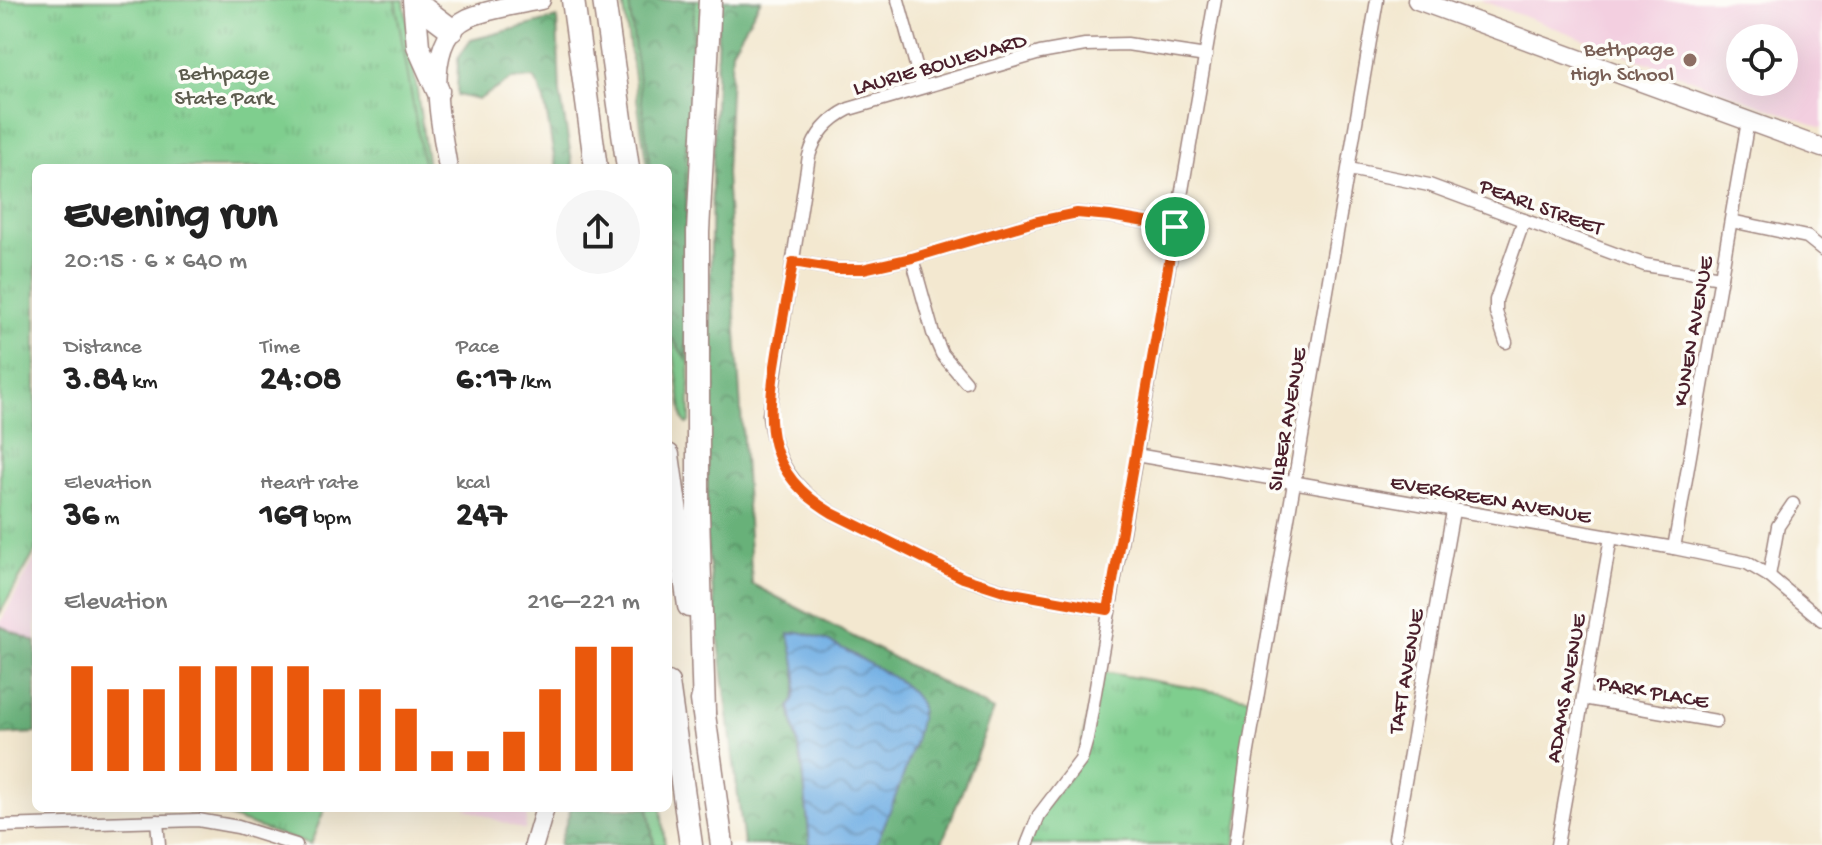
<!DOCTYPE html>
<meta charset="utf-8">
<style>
body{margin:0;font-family:"Gochi Hand",sans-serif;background:#f6f6f6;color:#222;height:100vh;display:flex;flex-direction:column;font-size:30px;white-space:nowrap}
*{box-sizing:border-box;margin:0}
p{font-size:26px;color:#767676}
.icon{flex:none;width:44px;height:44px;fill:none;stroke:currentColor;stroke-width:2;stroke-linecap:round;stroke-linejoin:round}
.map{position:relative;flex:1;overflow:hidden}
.drawer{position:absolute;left:32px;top:164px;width:640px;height:648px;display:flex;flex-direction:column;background:#fff;border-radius:12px;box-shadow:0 8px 32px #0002}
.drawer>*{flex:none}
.tools{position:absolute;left:1726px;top:24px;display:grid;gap:16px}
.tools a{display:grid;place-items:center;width:72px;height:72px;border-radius:50%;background:#fff;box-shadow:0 8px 32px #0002;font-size:40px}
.pin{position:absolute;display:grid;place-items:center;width:68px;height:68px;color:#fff;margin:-34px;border:4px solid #fff;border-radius:50%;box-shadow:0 2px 8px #0007}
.round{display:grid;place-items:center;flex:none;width:84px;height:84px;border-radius:42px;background:#f6f6f6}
.head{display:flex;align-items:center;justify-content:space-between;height:136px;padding:0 32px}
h1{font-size:44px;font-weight:700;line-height:60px}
.metrics{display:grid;grid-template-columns:repeat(3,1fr);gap:12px;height:136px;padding:8px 32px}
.metrics div{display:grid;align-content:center}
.metrics b{font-size:34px;font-weight:700}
.metrics small{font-size:22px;font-weight:400}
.metrics p{font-size:22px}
.chart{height:224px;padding:16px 32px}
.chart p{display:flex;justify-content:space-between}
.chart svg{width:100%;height:144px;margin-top:8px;stroke:#ea580c;stroke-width:6}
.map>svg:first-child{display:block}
</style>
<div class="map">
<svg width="1822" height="845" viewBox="0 0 1822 845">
<defs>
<pattern id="forest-crowns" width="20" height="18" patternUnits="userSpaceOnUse" patternTransform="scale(2)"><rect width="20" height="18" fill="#67b179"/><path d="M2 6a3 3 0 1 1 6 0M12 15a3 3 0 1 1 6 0" fill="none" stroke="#578f63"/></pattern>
<pattern id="park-tufts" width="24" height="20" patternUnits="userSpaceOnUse" patternTransform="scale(2)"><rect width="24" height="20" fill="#7fce8e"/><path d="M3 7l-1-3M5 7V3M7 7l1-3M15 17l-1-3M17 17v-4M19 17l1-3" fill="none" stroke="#6fb07b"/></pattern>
<pattern id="water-waves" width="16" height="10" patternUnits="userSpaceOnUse" patternTransform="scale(2)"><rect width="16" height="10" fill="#71afe4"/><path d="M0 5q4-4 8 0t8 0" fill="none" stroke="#5f8eb9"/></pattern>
</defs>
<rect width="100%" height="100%" fill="#fdfcf7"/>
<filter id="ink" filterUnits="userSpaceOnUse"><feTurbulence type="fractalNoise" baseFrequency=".0125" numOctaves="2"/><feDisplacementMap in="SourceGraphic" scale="16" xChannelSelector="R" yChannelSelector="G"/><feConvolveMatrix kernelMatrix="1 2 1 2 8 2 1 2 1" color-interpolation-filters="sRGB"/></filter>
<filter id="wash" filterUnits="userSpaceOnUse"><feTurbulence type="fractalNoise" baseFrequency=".006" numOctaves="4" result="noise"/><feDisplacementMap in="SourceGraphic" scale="32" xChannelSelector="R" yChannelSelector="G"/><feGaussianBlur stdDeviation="1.8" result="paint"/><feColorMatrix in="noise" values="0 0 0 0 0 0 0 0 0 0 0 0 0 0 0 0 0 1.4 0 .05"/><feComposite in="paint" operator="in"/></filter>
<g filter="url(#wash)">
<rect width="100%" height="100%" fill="#f3e8d0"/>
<g fill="#f3cfe0" fill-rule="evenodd">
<path d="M1480,0H1822V128ZM1740,38H1784V82H1740Z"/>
<polygon points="36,557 36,642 0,626 0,623"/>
<polygon points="463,808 528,808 525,830"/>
</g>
<g fill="#7fce8e" stroke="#64765c" stroke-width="2">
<polygon points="389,0 404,0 428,168 395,168"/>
<polygon points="623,0 702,0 693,108 688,231 690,422 687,424 683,419 668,314 668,168 647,168"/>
<polygon points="648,808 661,808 665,845 654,845"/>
</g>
<g fill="url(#forest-crowns)" stroke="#586852" stroke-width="2">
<polygon points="655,0 695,0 686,140 686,359 671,336 668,309 668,168 650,168 629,4"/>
<path d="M719,0H761L732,50L726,174L752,584L994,710L941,845H876L904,773L920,704L900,682L789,634C793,655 804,688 790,707L803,770L810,845H744L706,536L712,183Z"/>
<path d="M557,18L560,93L573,168H557C549,143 549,98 534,78L512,79L478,100L457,95L458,58L471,40Z"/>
<polygon points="0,626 36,642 36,733 0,735"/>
<polygon points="571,808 648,808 654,845 559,845"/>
</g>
<g fill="url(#park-tufts)" stroke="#64765c" stroke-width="2">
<polygon points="0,0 395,0 424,168 36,168 36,550 0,613"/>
<polygon points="1098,671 1257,699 1235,845 1027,845 1039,815 1076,769"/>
<polygon points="188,808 325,808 310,845 220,814 188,813"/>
</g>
<path fill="url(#water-waves)" stroke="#5e6788" stroke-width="2" d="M799,632C825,637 849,652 872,665C889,675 910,685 920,704C928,721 885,823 876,845H810L803,770L790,707C805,688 792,655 789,634Z"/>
</g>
<g filter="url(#ink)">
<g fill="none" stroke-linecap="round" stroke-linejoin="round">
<g stroke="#9e847e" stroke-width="15">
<g id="street">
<polyline points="898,0 922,87"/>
<polyline points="1349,169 1429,185 1645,265 1721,277"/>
<polyline points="1731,221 1807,237 1822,249"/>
<polyline points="912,258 933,333 942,354 966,382"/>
<polyline points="793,262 836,269 863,269 912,258 1034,222 1077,213 1110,216 1175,227"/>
<polyline points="1506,342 1496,312 1496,300 1524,220"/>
<polyline points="1136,455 1674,548 1747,563 1769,576 1822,620"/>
<polyline points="1674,548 1748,121"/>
<polyline points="1769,576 1778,526 1793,504"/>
<path d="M1108,610L1007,592L963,578L832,513C794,490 773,459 769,415L809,156C815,135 829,119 849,109L1040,53L1085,45L1127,44L1206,56"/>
<polyline points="1583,698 1716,721"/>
<polyline points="157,821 159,845"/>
<polyline points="0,826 198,820 238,827 296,845"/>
<polyline points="1395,838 1453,511"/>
<polyline points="1027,845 1039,815 1081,760 1087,739 1215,0"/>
<polyline points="1235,845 1247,757 1377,0"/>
<polyline points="1557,845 1611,537"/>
</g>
</g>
<g stroke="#9e847e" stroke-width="21">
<g id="secondary">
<polyline points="1417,0 1822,148"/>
<path d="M448,168C442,127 419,41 468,18C491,8 517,5 541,0"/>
<polyline points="534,845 545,808"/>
</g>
</g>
<g stroke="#9e847e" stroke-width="25">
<g id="highway">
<polyline points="414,0 418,46 438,91"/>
<polyline points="573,0 596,168"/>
<polyline points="604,0 628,168"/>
<polyline points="415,2 452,30"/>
<polyline points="668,455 689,606"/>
<polyline points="668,683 691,845"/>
<polyline points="702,700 722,845"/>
<polyline points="704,712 698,514 698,232 710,0"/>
</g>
</g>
<use href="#street" stroke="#fff" stroke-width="12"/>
<use href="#secondary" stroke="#fff" stroke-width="18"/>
<use href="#highway" stroke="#fff" stroke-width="22"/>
</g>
</g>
<g fill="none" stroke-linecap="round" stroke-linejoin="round" filter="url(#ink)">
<g stroke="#fff" stroke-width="16">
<path id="route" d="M1077,213L1110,216L1175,227L1108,610L1007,592L963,578L832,513C764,472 765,425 777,353C782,323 788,293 793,262L836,269H863L912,258L1034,222Z"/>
</g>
<use href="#route" stroke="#ea580c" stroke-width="10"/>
</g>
<circle fill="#8d6e63" stroke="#fdfcf7" stroke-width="3" cx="1690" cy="60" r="8"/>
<g text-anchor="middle" stroke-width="7" stroke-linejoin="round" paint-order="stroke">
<g font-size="22" fill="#785e54" stroke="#fdfcf7" text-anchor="end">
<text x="1674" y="55">Bethpage<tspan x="1674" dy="25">High School</tspan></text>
</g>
<g font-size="22" fill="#4a1f2b" stroke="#fdfcf7">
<text transform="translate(939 62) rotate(-16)" y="8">LAURIE BOULEVARD</text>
<text transform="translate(1542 205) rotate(20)" y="8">PEARL STREET</text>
<text transform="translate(1691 331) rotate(-80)" y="8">KUNEN AVENUE</text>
<text transform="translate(1285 419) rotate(-80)" y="8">SILBER AVENUE</text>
<text transform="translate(1491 497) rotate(10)" y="8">EVERGREEN AVENUE</text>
<text transform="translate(1404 671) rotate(-80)" y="8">TAFT AVENUE</text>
<text transform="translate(1564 688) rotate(-80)" y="8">ADAMS AVENUE</text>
<text transform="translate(1653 690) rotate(10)" y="8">PARK PLACE</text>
</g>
<g font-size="22" fill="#5d5c4e" stroke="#fdfcf7">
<text x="224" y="79">Bethpage<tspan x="224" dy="25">State Park</tspan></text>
</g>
</g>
</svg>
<div class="tools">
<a><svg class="icon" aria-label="locate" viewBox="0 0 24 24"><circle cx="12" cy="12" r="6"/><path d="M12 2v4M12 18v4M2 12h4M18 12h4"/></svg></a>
</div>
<div class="pin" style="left:1175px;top:227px;background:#1e9e55"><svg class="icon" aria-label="arrive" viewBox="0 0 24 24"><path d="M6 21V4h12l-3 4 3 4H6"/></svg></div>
<section class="drawer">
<div class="head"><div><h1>Evening run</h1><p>20:15 · 6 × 640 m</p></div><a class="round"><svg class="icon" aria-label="share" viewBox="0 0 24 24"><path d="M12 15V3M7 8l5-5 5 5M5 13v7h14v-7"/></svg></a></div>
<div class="metrics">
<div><p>Distance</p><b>3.84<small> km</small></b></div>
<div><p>Time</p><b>24:08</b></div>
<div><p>Pace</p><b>6:17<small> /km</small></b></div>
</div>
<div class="metrics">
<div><p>Elevation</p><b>36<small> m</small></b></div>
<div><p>Heart rate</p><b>169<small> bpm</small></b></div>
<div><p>kcal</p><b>247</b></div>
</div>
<div class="chart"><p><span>Elevation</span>216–221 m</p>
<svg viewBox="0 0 160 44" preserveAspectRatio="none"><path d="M5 44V12M15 44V19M25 44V19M35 44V12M45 44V12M55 44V12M65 44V12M75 44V19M85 44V19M95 44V25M105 44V38M115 44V38M125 44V32M135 44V19M145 44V6M155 44V6"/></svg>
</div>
</section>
</div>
